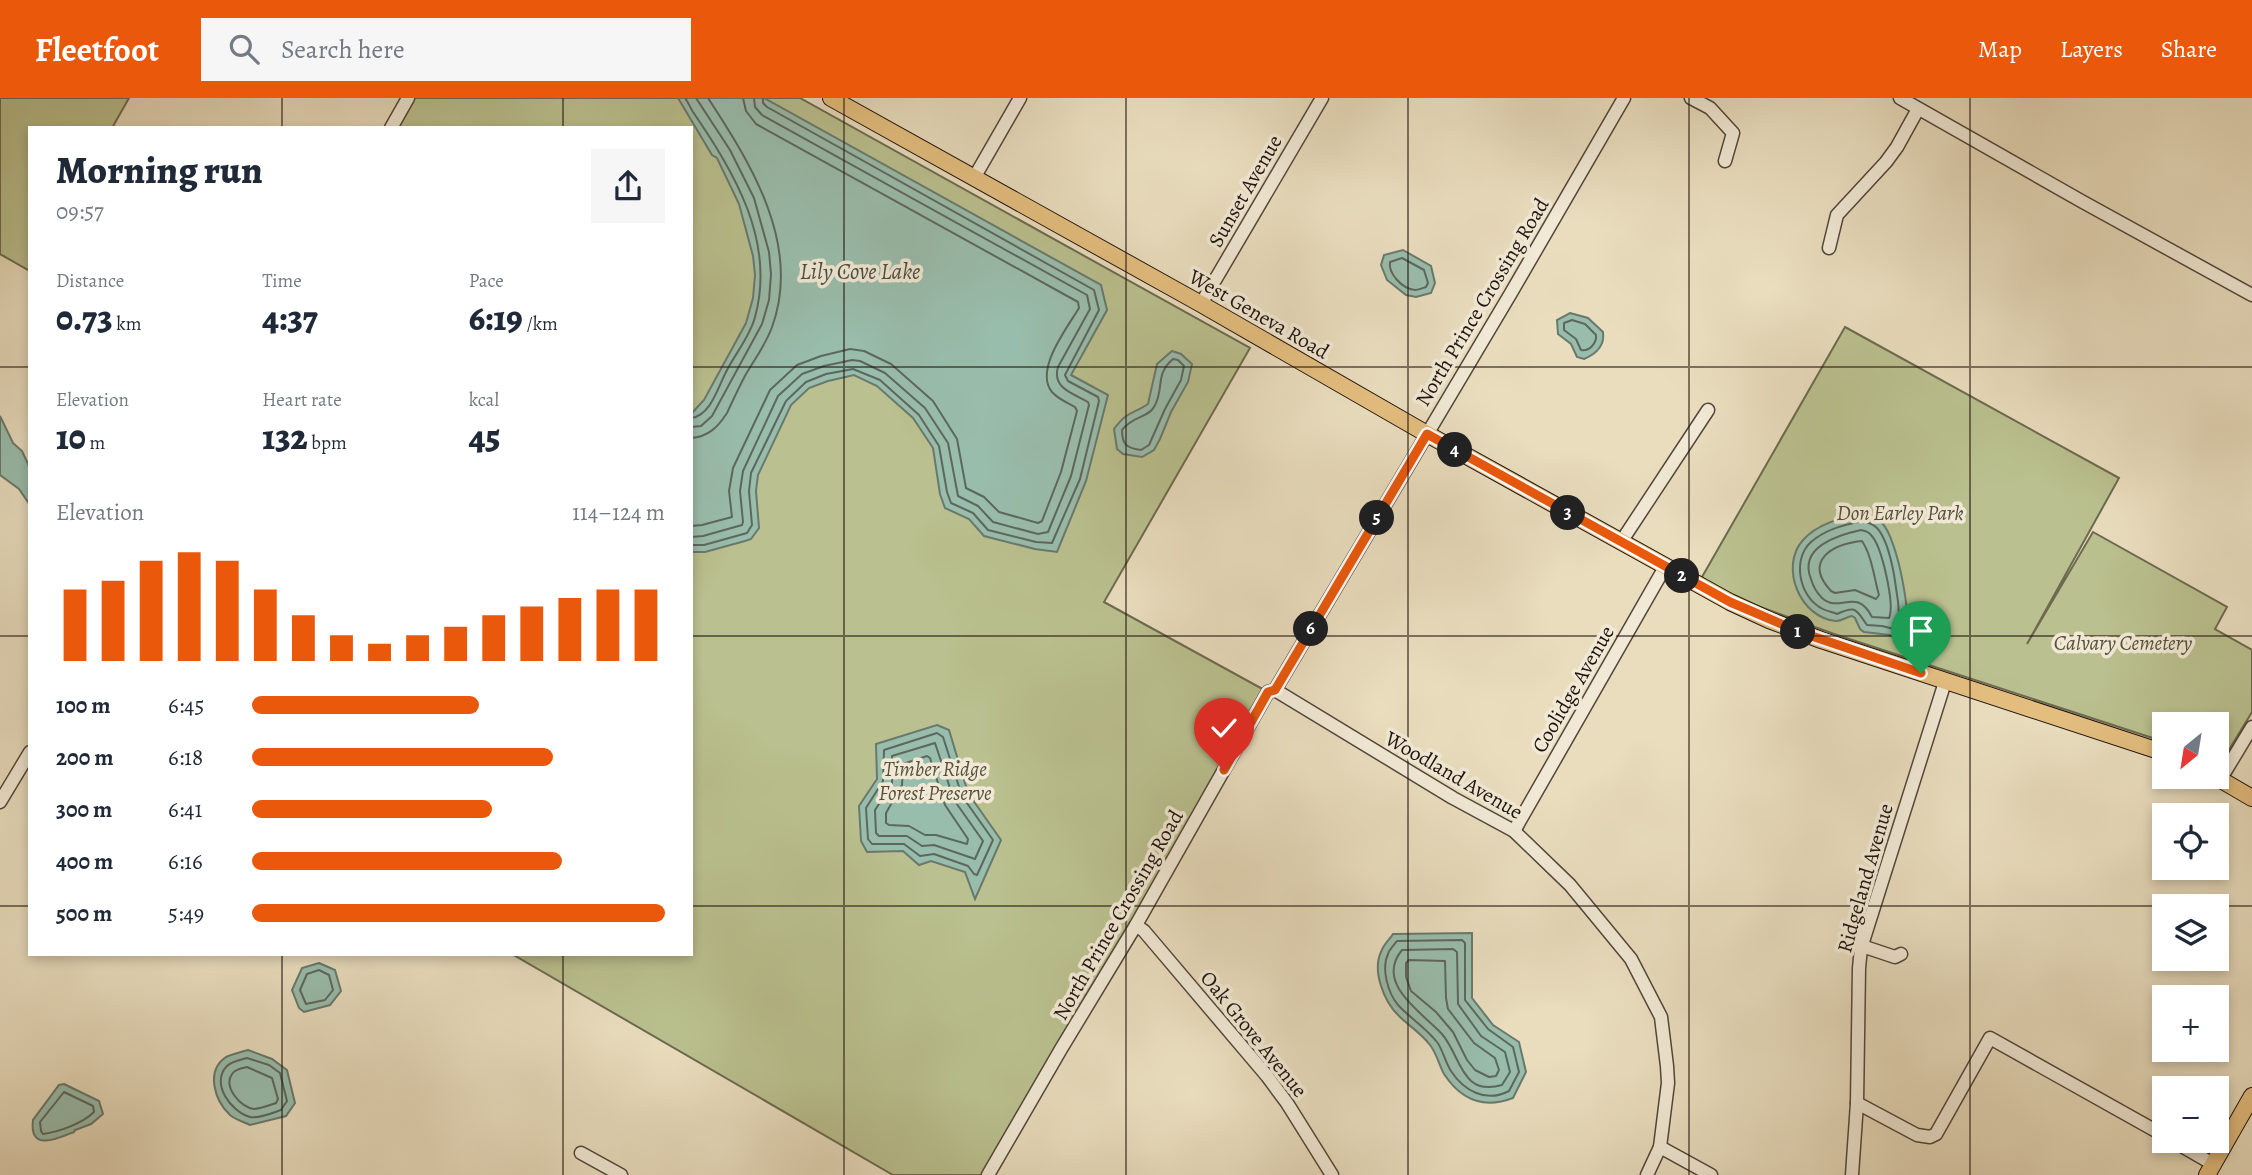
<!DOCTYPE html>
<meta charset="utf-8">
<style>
body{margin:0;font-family:Alegreya,serif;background:#f6f6f7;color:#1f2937;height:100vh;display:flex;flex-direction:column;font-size:26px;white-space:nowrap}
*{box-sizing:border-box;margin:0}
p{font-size:23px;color:#747a83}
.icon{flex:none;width:38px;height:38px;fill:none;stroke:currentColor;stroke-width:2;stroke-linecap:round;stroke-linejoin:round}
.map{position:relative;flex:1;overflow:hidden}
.drawer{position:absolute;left:28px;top:28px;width:665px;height:830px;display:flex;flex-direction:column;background:#fff;border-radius:0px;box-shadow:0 4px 10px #0003}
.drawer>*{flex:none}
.needle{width:46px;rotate:210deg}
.fabs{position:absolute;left:2152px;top:614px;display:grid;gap:14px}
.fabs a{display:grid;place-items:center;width:77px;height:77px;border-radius:0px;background:#fff;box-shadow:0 4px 10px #0003;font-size:35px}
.pin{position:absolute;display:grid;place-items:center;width:60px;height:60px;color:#fff;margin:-72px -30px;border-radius:50% 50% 50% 0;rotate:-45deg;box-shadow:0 0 7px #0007}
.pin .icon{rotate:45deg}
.km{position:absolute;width:35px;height:35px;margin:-18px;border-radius:50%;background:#222;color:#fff;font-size:19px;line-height:35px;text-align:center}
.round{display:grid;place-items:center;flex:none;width:74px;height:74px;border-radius:0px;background:#f6f6f7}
.overview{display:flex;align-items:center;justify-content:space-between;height:119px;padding:0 28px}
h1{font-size:38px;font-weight:800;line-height:52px}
.figures{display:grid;grid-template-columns:repeat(3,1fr);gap:10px;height:119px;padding:7px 28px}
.figures div{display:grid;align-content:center}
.figures b{font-size:35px;font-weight:800}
.figures small{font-size:19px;font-weight:400}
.figures p{font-size:19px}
.chart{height:196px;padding:14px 28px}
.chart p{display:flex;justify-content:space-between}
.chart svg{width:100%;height:126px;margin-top:7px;stroke:#ea580c;stroke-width:6}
ul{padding:0 28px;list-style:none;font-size:23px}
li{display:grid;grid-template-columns:112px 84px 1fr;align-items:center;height:52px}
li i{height:18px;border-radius:9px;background:#ea580c}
header{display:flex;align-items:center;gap:42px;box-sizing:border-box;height:98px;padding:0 35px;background:#ea580c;color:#fff}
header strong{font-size:33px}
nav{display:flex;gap:38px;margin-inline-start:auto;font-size:24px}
.search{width:490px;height:63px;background:#f6f6f7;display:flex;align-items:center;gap:18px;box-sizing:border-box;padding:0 24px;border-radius:0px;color:#747a83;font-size:26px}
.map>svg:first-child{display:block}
</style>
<header>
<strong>Fleetfoot</strong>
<div class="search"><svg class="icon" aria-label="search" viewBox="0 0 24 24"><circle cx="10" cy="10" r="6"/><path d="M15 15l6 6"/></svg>Search here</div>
<nav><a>Map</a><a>Layers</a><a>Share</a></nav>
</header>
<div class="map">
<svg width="2252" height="1077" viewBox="0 0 2252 1077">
<rect width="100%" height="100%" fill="#e9ddbe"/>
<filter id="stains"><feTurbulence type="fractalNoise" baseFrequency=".00286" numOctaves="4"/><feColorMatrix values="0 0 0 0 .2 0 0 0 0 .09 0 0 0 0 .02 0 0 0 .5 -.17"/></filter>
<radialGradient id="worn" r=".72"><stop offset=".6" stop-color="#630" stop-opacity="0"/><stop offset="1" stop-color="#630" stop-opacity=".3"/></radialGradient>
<g fill="#bac08f" stroke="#6d6a4f" stroke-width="2">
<polygon points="0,0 129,0 112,30 30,30 30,169 28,172 0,156"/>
<polygon points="415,0 800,0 1250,250 1104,504 1268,594 988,1077 893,1077 512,856 691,856 691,30 398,30"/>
<polygon points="1845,229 2119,380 2027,546 2093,434 2227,509 2215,531 2252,552 2252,614 2224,660 2217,663 2217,626 2165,626 2165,644 1834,536 1698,486"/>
</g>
<g fill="#99bdac" stroke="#69796d" stroke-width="2">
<polygon points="678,0 764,0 1101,187 1107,212 1071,277 1108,297 1086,383 1057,454 1035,451 984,438 969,421 945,410 940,396 933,350 913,320 877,288 854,277 828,283 809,290 791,307 758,377 756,393 759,430 751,441 745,443 705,454 691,454 691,316 704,302 746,225 753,200 755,177 753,158 739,106 717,60 712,57"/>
<polygon points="1403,152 1431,168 1435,185 1431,195 1416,199 1406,197 1387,182 1381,167 1384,157"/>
<path d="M1570,215L1588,220L1603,234C1605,248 1596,256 1584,261L1577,259L1571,246L1558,236L1557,222Z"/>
<path d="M1172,253L1181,256L1192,266L1188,284L1171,314L1160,341L1154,352L1142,359L1123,356L1117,351L1114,331C1128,312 1132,317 1148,306L1157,266Z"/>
<polygon points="0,318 13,345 22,353 30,370 30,407 19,391 0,377"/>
<path d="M1863,415C1870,418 1877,420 1882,425C1898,441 1913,524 1906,546H1902L1890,537L1864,534L1860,531L1855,520L1852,518C1846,519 1842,523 1836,523C1800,520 1779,469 1803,442C1818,425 1842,420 1863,415Z"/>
<polygon points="937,627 949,632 968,695 1001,742 975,801 965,774 931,763 919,767 903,753 867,754 861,743 859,708 877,681 876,646"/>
<path d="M1472,835V900L1493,927L1519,944L1526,974L1513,1000C1484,1011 1461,1002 1444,976C1439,967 1437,956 1430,947C1421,935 1409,928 1399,918C1384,904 1372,873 1381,854C1383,847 1390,841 1393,836Z"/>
<polygon points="319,865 335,872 341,893 330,907 304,914 299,910 292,892 302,870"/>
<path d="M248,952L272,961L287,972L295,1005L286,1018L250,1027C244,1024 236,1022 230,1017C215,1003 205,973 226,959C233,956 241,954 248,952Z"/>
<path d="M64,986L99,1003L103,1016L91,1026L75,1032L74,1034C57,1041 29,1054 33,1022L59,987Z"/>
</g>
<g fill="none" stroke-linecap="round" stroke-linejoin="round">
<g stroke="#5c685e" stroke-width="2">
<path d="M685,0C688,4 690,9 693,14C734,74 776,143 755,219C750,239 734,257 725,276C718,290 710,318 691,320"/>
<path d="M1402,160L1424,172L1428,185L1426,189C1423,190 1418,192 1415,192C1402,191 1388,175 1390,164Z"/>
<path d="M1572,222L1585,226L1596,237C1597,245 1589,254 1581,252L1576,241L1564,232V225Z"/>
<path d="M1173,261L1178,262L1184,268L1181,282L1165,311L1149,347L1141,352C1127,350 1122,347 1122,332C1132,318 1148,320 1154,309C1165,291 1154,277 1173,261Z"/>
<polyline points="691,329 701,328 712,318 762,226 769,202 771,176 769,154 754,100 730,52 696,0"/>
<path d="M691,340C708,339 718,329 727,315C733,302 739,289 746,276C755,261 766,246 772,229C802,147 751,66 708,0"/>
<path d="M1862,423C1867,424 1873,426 1877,430C1893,447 1899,506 1900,529L1898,532L1882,528L1867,527C1856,512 1857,507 1837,516C1832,514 1826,513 1821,510C1799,498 1792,461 1811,444C1826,431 1844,427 1862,423Z"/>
<path d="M691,428L702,427L732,419L729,393L733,370L770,292L797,267L821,258L850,251L864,253L891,266L933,303L957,341L966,390L984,399L999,414L1038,425L1042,423L1061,374L1077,313L1075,309C1068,305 1058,301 1052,294C1034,272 1067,230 1079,210L1078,204L756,26L746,13L743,0"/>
<path d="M1861,432C1865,433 1868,433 1871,437C1882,448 1895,507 1889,520L1872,519C1856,488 1840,516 1822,500C1817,495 1813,488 1811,481C1798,449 1838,437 1861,432Z"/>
<path d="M691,439L703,438L742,427L743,424L740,393L743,373L778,298L802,276L824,268L852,262L860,263L885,275L925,310L948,345L958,398L978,408L993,424L1038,436L1048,434L1071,378L1089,307L1088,304C1072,295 1052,290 1058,269L1090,211L1087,197L762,17L755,9L754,0"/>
<path d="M1862,443C1872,458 1874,480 1879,497L1876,501L1855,492L1835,495L1831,493C1803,463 1832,446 1862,443Z"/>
<polyline points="691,447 704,447 747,435 752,427 749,393 751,375 786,303 806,284 826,276 853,271 880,282 919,317 939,348 947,394 951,405 973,415 988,432 1036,444 1052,445 1080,381 1099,303 1098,299 1068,283 1065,277 1099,212 1094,192 767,9 763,5 763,0"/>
<polygon points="937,635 943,639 962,698 993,742 977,777 974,776 968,768 934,756 920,758 904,746 872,746 868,741 866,710 883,683 884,652"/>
<polygon points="935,645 954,702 983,743 975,761 934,747 922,748 907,738 879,738 876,735 875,712 892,686 892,658"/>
<polygon points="927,658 930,660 945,707 968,741 967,746 936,737 925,737 909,728 889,727 886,725 886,715 902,687 903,666"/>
<path d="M1462,842L1465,845V902L1488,931L1513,949L1519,974L1509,993C1486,1005 1464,993 1451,973C1445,964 1443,952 1437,944C1425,929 1410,920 1398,907C1388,895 1381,871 1388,856C1389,852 1394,847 1397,843Z"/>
<path d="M1453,851L1457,854L1458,906L1481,938L1505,954L1510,974L1502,987C1461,999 1461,958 1442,936C1423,915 1374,886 1402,852Z"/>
<polygon points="1409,862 1445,863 1446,900 1448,911 1474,945 1495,960 1499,972 1496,978 1489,979 1475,972 1467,962 1453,934 1436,914 1411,893 1406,879 1406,865"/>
<polygon points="319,872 329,877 333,892 325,902 306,906 300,892 307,876"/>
<path d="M247,960L269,967L280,975L287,1003L281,1012C272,1015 259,1021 250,1019C231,1014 210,985 227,968C232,963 240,962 247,960Z"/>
<path d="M247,969L272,980L278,1001L276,1005C270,1007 260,1011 254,1011C241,1010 223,989 232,976C235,971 242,970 247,969Z"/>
<path d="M64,994L93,1008L94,1014C83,1025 59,1034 43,1036L41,1033L40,1024Z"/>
</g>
<g stroke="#52463b" stroke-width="15">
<g id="minor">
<polyline points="1691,0 1710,10 1733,35 1725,63"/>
<polyline points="1900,0 2083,104 2252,197"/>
<polyline points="391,30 408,0"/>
<polyline points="974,80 1020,0"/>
<polyline points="1829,150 1837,117 1886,64 1897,49 1918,11"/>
<polyline points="1201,206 1322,0"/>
<polyline points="1621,444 1708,312"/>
<polyline points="1275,592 1453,700 1514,733 1570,787 1631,861 1661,919 1667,968 1668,985 1660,1049 1647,1077"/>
<polyline points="2223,677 2252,629"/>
<polyline points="0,704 30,654"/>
<polyline points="1514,733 1665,469"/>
<polyline points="1136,827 1144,833 1267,978 1287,1005 1332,1077"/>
<polyline points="1862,848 1895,859 1901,856"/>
<polyline points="1857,1005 1917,1037 1930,1039 1936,1036 1990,940 2165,1038"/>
<polyline points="2173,1043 2213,1066"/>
<polyline points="1660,1049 1711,1077"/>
<polyline points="581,1055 621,1077"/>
<polyline points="988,1077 1061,951 1136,827 1268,594 1275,592 1511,195 1624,0"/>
<polyline points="1852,1077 1857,1005 1859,870 1861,850 1945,584"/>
</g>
</g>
<g stroke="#20140f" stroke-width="18">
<g id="major">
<polyline points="831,0 1201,206 1427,336 1730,504 1769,522 1821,542 2165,655"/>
<polyline points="2216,679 2252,700"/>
<polyline points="2207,1077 2252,998"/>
</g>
</g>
<use href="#minor" stroke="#f1e9d5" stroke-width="12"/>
<use href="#major" stroke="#e4be7f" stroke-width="16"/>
</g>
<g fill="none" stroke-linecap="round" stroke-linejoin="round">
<g stroke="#fff" stroke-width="14">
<polyline id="route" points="1224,672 1268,594 1275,592 1427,336 1730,504 1800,534 1921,575"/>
</g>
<use href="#route" stroke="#ea580c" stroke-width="9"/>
</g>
<path fill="none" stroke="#20140f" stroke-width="2" stroke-opacity="0.55" d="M282,0V30M563,0V30M844,0V1077M1126,0V1077M1408,0V1077M1689,0V1077M1970,0V1077M0,269H30M691,269H2252M0,538H30M691,538H2252M0,808H30M691,808H2252M282,856V1077M563,856V1077"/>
<g text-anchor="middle" stroke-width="7" stroke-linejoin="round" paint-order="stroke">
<g font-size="21" fill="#20140f" stroke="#f1e9d5">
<text transform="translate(1245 93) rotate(-60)" y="7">Sunset Avenue</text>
<text transform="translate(1482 204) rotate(-59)" y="7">North Prince Crossing Road</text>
<text transform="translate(1259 216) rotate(30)" y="7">West Geneva Road</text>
<text transform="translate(1573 591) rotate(-60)" y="7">Coolidge Avenue</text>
<text transform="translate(1454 677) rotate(30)" y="7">Woodland Avenue</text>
<text transform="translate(1865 780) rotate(-74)" y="7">Ridgeland Avenue</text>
<text transform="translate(1118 817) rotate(-60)" y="7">North Prince Crossing Road</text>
<text transform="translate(1254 936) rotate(51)" y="7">Oak Grove Avenue</text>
</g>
<g font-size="21" font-style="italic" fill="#56503c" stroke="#f1e9d5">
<text x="1900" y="422">Don Earley Park</text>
<text x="2123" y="552">Calvary Cemetery</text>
<text x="935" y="678">Timber Ridge<tspan x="935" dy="24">Forest Preserve</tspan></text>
</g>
<g font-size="23" font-style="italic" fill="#4a4f46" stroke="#f1e9d5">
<text x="860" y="181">Lily Cove Lake</text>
</g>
</g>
<rect width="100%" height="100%" filter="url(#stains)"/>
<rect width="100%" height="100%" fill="url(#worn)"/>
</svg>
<div class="fabs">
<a><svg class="needle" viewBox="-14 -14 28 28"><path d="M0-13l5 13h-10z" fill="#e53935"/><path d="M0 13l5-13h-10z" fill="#747a83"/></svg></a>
<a><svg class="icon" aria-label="locate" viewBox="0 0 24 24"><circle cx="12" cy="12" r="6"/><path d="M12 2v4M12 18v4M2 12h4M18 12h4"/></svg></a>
<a><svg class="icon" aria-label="layers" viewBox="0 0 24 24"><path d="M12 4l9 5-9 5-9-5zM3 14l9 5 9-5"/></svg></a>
<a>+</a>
<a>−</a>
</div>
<div class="pin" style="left:1921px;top:575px;background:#1e9e55"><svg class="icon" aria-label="arrive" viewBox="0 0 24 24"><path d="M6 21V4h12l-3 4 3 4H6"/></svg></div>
<div class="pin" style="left:1224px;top:672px;background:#d93025"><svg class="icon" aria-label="check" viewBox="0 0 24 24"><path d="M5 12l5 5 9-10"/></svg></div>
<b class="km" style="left:1798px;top:534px">1</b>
<b class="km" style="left:1682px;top:478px">2</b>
<b class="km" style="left:1568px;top:415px">3</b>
<b class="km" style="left:1455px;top:352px">4</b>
<b class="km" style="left:1377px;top:420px">5</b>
<b class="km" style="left:1311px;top:531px">6</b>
<section class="drawer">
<div class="overview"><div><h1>Morning run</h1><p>09:57</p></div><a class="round"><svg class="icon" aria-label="share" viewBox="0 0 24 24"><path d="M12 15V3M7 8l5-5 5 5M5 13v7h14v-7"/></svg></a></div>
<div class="figures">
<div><p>Distance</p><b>0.73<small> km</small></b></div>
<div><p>Time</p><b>4:37</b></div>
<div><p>Pace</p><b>6:19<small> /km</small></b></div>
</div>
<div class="figures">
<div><p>Elevation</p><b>10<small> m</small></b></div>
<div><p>Heart rate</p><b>132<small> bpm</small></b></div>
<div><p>kcal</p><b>45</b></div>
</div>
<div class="chart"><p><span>Elevation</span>114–124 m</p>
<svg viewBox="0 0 160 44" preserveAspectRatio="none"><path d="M5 44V19M15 44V16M25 44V9M35 44V6M45 44V9M55 44V19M65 44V28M75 44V35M85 44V38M95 44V35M105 44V32M115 44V28M125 44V25M135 44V22M145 44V19M155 44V19"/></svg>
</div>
<ul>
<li><b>100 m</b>6:45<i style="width:55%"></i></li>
<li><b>200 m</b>6:18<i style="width:73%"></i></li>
<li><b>300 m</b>6:41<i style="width:58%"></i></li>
<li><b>400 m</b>6:16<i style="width:75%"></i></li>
<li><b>500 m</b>5:49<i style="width:100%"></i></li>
</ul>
</section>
</div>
